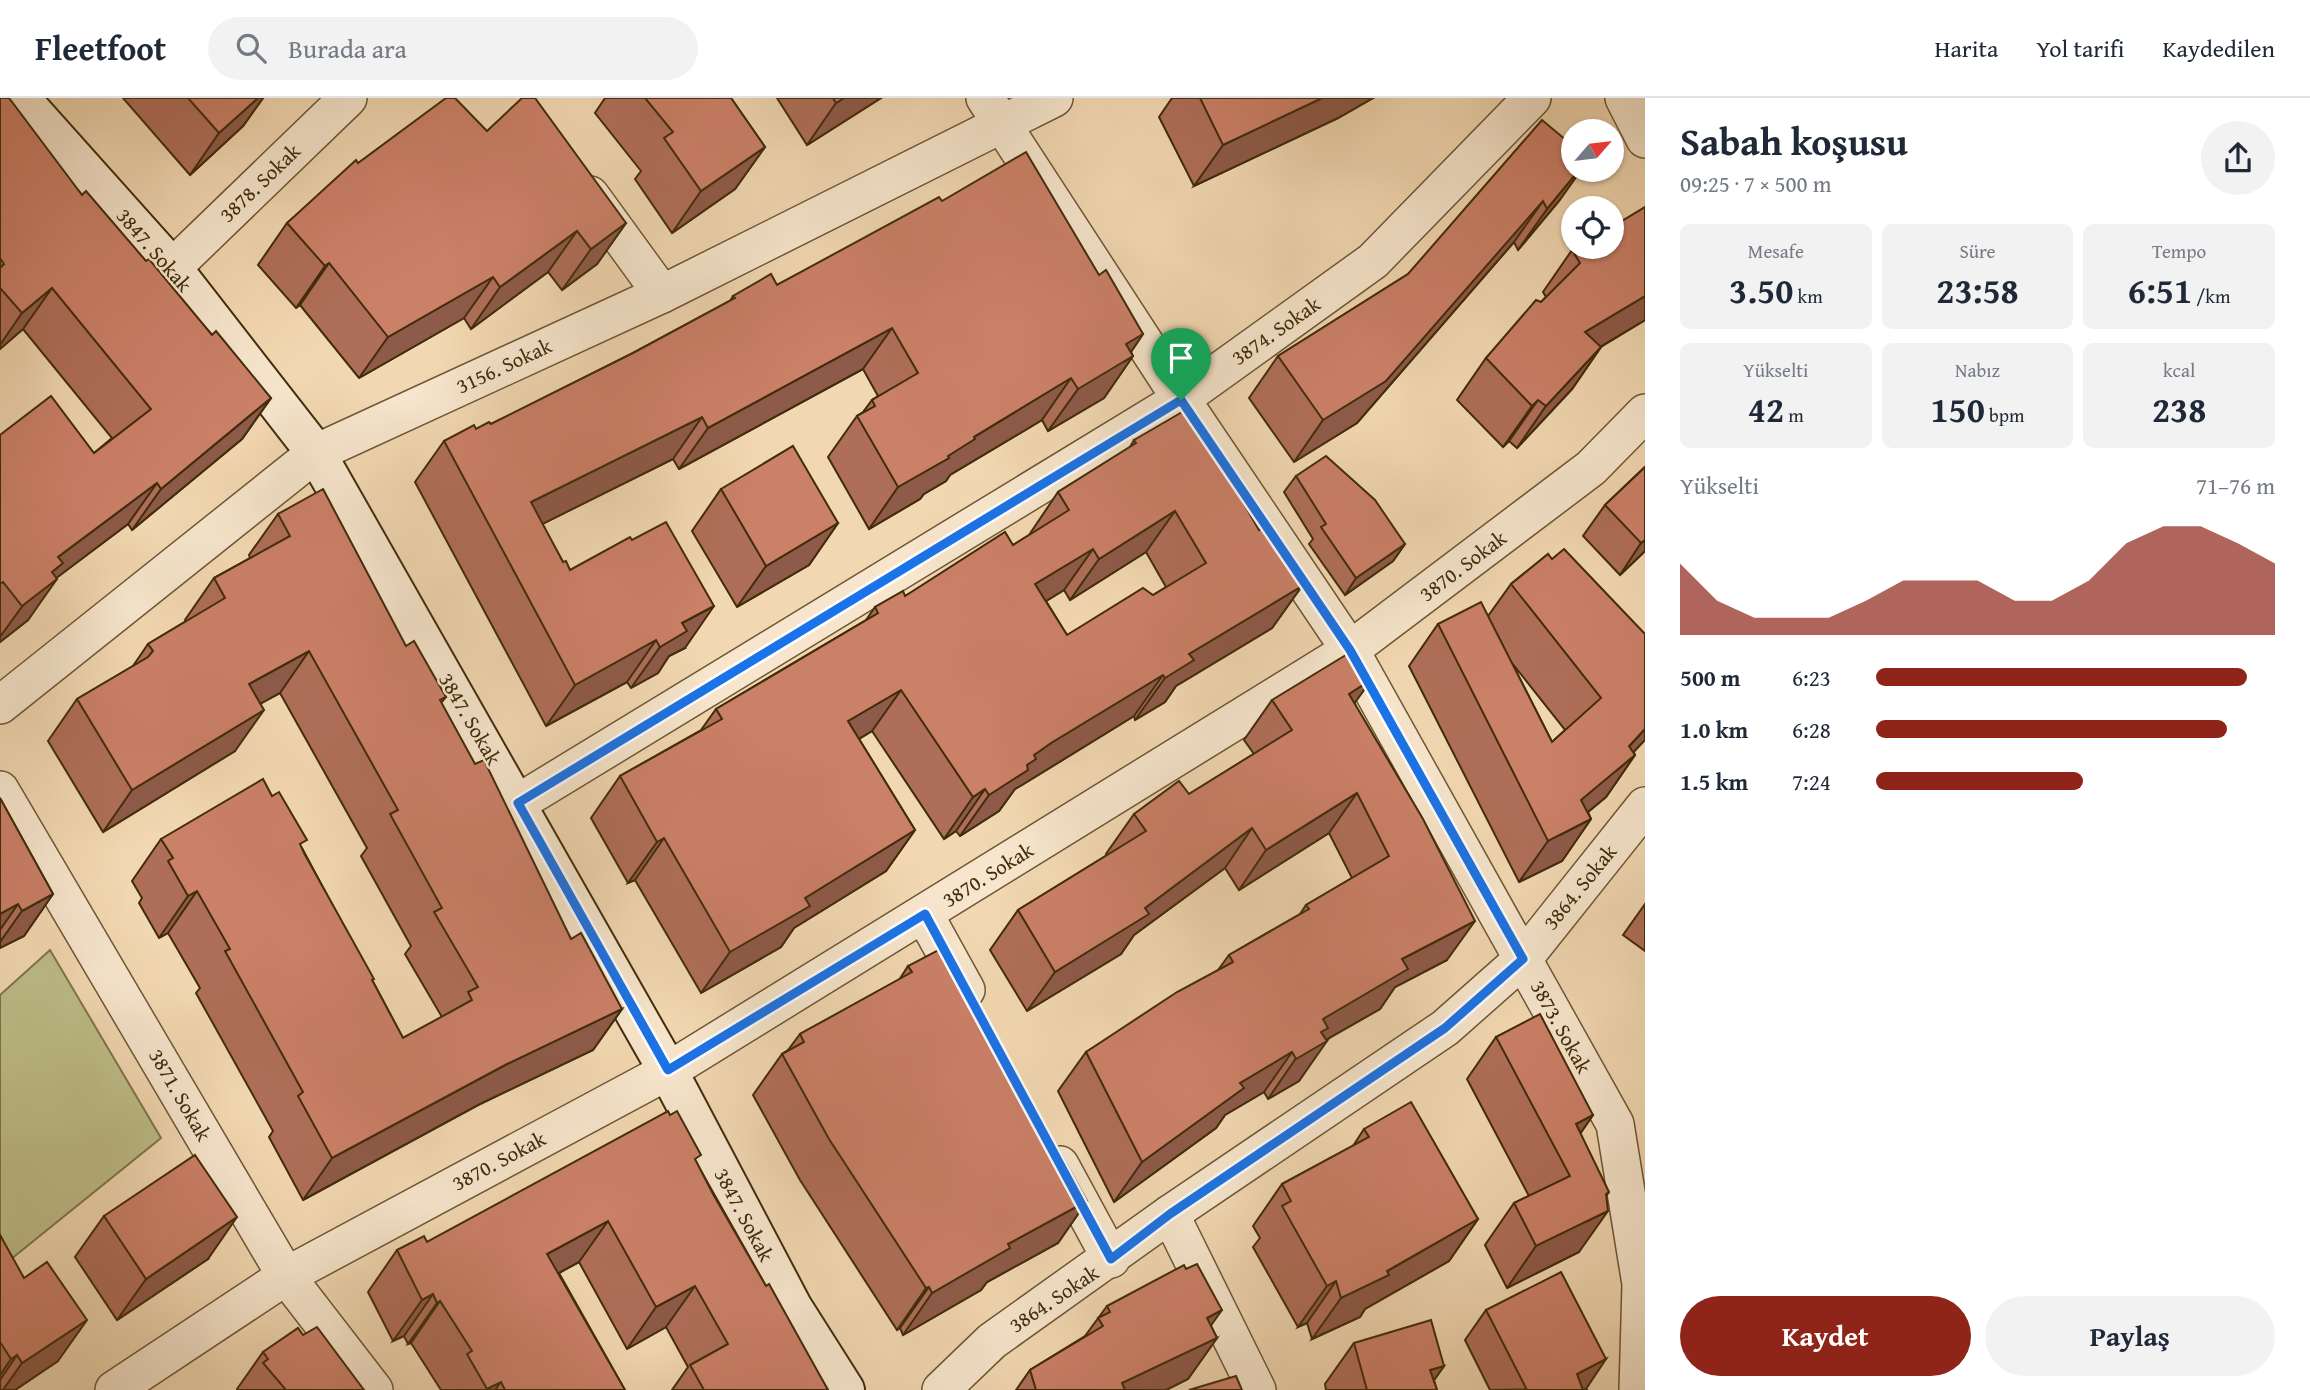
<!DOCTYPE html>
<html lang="tr">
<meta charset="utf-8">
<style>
body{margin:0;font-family:"Gentium Book Plus",serif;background:#f2f2f3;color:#1f2937;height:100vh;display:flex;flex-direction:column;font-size:26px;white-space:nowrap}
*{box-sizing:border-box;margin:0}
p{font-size:23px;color:#747a83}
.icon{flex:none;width:38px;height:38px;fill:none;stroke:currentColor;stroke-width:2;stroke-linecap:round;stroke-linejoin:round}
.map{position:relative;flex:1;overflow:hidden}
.drawer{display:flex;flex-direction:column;background:#fff;width:665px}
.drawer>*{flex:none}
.needle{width:46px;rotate:62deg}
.buttons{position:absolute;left:1561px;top:21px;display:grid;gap:14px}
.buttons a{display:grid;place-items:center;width:63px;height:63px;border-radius:50%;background:#fff;box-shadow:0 2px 5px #0004;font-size:35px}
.pin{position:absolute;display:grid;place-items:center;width:60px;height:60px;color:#fff;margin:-72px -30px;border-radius:50% 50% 50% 0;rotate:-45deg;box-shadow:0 0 7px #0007}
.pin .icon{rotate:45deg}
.round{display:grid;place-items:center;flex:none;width:74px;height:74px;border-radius:37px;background:#f2f2f3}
.head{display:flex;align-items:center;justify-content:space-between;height:119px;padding:0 35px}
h1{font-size:38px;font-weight:600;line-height:52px}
.metrics{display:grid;grid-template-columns:repeat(3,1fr);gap:10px;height:119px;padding:7px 35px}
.metrics div{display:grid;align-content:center;border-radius:10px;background:#f2f2f3;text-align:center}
.metrics b{font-size:35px;font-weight:600}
.metrics small{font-size:19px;font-weight:400}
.metrics p{font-size:19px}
.chart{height:196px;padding:14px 35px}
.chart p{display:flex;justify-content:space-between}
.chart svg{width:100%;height:126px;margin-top:7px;fill:#8f2418;opacity:.7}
.action{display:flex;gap:14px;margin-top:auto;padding:14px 35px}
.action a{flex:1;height:80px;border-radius:42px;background:#8f2418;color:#fff;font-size:28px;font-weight:600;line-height:80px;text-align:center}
.action a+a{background:#f2f2f3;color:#1f2937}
ul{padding:0 35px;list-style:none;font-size:23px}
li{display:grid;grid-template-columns:112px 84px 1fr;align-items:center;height:52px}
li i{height:18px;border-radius:9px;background:#8f2418}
header{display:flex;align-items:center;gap:42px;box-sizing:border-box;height:98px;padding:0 35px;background:#fff;border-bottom:2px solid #e0e1e3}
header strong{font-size:33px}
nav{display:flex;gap:38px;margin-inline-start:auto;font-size:24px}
.search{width:490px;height:63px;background:#f2f2f3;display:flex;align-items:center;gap:18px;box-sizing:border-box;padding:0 24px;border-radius:38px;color:#747a83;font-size:26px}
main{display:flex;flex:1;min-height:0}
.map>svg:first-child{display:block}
</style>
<header>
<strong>Fleetfoot</strong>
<div class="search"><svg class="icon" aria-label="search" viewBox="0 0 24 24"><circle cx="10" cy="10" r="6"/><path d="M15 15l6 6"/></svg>Burada ara</div>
<nav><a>Harita</a><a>Yol tarifi</a><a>Kaydedilen</a></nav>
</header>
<main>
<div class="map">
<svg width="1645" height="1292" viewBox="0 0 1645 1292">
<rect width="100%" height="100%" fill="#f2d8b2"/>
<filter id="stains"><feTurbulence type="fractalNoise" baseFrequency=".00286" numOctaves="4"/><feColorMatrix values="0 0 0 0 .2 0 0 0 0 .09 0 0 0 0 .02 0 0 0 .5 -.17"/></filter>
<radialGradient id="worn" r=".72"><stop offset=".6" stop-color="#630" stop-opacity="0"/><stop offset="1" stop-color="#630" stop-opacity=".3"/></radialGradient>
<polygon fill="#bebe89" stroke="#80754a" stroke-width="2" points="50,852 161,1040 0,1170 0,897"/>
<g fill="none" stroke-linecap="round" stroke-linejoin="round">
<g stroke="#6d5734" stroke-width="40">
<g id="street">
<polyline points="985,0 1181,301 1350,552 1615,1026 1641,1186 1638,1292"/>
<polyline points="1624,0 1645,41"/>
<polyline points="590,97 662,196"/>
<polyline points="172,170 348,0"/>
<polyline points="0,607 316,355 662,196 1054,0"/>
<polyline points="0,692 286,1178 374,1292"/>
<polyline points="518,705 1181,301 1373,163 1532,0"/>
<polyline points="924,816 966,892"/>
<polyline points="1060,1067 1111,1161"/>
<polyline points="1170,1116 1257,1292"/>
<polyline points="114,1292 286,1178 668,973 1350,552 1591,370 1645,315"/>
<polyline points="941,1292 992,1243 1170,1116 1445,930 1523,861 1645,708"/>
</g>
</g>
<g stroke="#412c0a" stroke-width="42">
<polyline id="secondary" points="20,0 172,170 316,355 668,973 793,1210 845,1292"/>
</g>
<use href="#street" stroke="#f7e6cd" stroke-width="37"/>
<use href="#secondary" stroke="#f7e6cd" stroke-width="38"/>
</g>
<g fill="#af6e59" stroke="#412c0a" stroke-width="2" fill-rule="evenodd">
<polygon points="0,0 82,97 271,300 242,341 132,432 128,426 56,480 28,522 0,544 0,337 94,355 112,340 23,231 0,251"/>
<polygon points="123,0 263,0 243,28 190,77"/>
<polygon points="605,0 731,0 765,49 735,91 672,135 635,81 641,73 595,15"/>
<polygon points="777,0 881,0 807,47"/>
<polygon points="1172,0 1373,0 1338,20 1194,88 1159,19"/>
<polygon points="487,33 626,125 597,166 562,192 548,174 471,231 464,220 359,280 300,207 296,210 258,167 287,125 358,65"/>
<polygon points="1573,72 1581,72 1559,103 1518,152 1514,144 1357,325 1294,364 1249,300 1278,258"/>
<polygon points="942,103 1099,177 1143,236 1131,254 1133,258 1104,300 1048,333 1042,322 950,377 946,383 924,396 920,401 869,431 828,359 857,318 863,314 872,302 878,298 863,271 679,371 673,361 542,426 563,464 570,472 685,550 669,558 658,575 631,590 627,584 546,628 415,384 444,343 491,326 633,255 730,203 733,198 777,187"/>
<polygon points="1572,152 1645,222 1601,249 1572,291 1517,350 1509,343 1503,349 1457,302 1486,260 1546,199 1543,194"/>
<path d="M1134,342L1259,432L1302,488L1272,530L1176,588L1165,604L1135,622L1134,618L1022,687L1015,691L999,713L960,738L956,733L944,741L872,633L859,641L915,732L886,773L794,830L781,849L701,895L635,782L628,785L591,720L620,678L701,632L716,611L866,522L875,509L905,498L1013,447L1029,437L1058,394L1130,349ZM1146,454L1166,489L1153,497L1067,537L1046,503L1064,492L1070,502Z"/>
<polygon points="1645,369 1645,453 1620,477 1583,438 1605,407"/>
<polygon points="1296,378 1405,446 1393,463 1345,497 1309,446 1313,441 1284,394"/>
<polygon points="721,391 838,425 809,467 737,509 692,433"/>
<polygon points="278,416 406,548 446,599 441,605 571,841 622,911 593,952 478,1007 303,1102 269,1039 273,1033 196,895 200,890 168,835 159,840 139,805 142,800 132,783 161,741 302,750 403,940 442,919 405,856 411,848 361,758 367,750 280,595 260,605 235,653 103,734 48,643 77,601 133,568 148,546 186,523 185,522 214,480 250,460 249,457"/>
<path d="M1548,456L1635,657L1606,699L1588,714L1591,721L1562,763L1519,784L1409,568L1438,526L1488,518L1511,486ZM1512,565L1565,632L1552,644Z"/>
<polygon points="1272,602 1355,606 1447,862 1395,889 1380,911 1326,942 1299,983 1268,1001 1264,994 1225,1017 1216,1030 1114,1104 1058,993 1086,954 1218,872 1229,857 1300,816 1306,807 1352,780 1329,735 1239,792 1225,770 1134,837 1121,856 1027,913 990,852 1018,812 1107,757 1106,756 1134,716 1189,696 1254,656 1244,642"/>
<polygon points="0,700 53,796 24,838 0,850"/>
<polygon points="1645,806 1645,853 1623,837"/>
<polygon points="908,868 1087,1103 1058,1145 987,1184 981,1192 903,1237 900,1230 897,1232 800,1082 753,997 782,956 788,952 800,936 899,882"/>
<polygon points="1496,939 1593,1017 1580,1036 1606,1099 1579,1154 1507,1190 1485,1147 1514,1105 1529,1098 1467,981"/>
<polygon points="1364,1031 1478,1121 1449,1163 1365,1211 1360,1219 1312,1241 1307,1225 1298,1229 1253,1149 1260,1140 1253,1128 1282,1086 1353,1048"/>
<polygon points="696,1064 766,1188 828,1292 672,1292 688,1269 666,1229 627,1251 579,1164 559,1175 625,1292 441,1292 411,1245 408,1246 404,1238 393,1243 368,1194 397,1152 427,1144"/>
<polygon points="104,1118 208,1161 117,1222 75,1159"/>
<polygon points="0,1137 58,1263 15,1292 0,1292"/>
<polygon points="1107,1208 1211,1228 1217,1240 1188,1281 1166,1292 1016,1292 1030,1272 1085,1238"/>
<polygon points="1486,1212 1586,1291 1490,1292 1465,1242"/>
<polygon points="303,1237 364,1292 237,1292 237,1291 263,1254"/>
<polygon points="1354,1245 1444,1268 1434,1282 1437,1292 1326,1292 1325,1286"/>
</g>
<g fill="#8e5a49" stroke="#412c0a" stroke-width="2">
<polygon points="258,0 263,0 243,28 190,77 219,35"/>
<polygon points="844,0 881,0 807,47 836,5"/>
<polygon points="1322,0 1373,0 1338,20 1194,88 1223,47"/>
<polygon points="765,49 735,91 672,135 701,93"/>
<polygon points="1579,72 1581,72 1559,103 1518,152 1547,111"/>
<polygon points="1543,103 1514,144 1357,325 1294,364 1323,322"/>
<polygon points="626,125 597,166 562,192 591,151"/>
<polygon points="577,133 548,174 471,231 500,189"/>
<polygon points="329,165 300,207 296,210 325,168"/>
<polygon points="493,179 464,220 359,280 388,239"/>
<polygon points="52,190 23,231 0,251 0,247 22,215"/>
<polygon points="1645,198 1645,222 1556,275 1585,234"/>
<polygon points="892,230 863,271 679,371 708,330"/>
<polygon points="1143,236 1124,264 1133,258 1104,300 1048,333 1078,291 1126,246"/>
<polygon points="1601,249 1572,291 1517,350 1546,308"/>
<polygon points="1071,280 1042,322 950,377 946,383 924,396 920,401 869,431 898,389 948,358 974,339"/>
<polygon points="271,300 242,341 132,432 161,391"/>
<polygon points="1538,302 1509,343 1503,349 1532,308"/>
<polygon points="702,319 673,361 502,446 531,404"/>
<polygon points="157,385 128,426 47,487 57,481 28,522 0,544 0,539 58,459"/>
<polygon points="1175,413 1146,454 1070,502 1099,461"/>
<polygon points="838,425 809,467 737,509 766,468"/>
<polygon points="1645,442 1645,453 1620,477 1641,445"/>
<polygon points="1405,446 1393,463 1345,497 1356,480"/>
<polygon points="1093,451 1064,492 1006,528 1035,486"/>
<polygon points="1302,488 1272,530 1176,588 1165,604 1135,622 1165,580 1189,556"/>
<polygon points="714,508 685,550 669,558 658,575 631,590 660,549 682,525"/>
<polygon points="656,542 627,584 546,628 575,587"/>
<polygon points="309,553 280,595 220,628 249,586"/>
<polygon points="1163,577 1134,618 1022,687 1015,691 999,713 960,738 989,697 1034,657 1051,645"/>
<polygon points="1372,581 1344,620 1349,596"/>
<polygon points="901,592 872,633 819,665 848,623"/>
<polygon points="264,612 235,653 103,734 132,692"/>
<polygon points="1645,631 1645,642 1615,674 1635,657 1606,699 1560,737 1591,721 1562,763 1519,784 1548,743 1581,702"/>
<polygon points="985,691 956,733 944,741 973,699"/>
<polygon points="1357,695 1329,735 1239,792 1266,752"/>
<polygon points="1252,730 1225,770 1134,837 1121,856 1027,913 1055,874 1145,810"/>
<polygon points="915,732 886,773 794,830 781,849 701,895 730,854 805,800"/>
<polygon points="664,740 635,782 628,785 657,744"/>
<polygon points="197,793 168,835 159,840 188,798"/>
<polygon points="53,796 24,838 0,850 0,844 22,813"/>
<polygon points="18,806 0,832 0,816"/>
<polygon points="1475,823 1447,862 1395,889 1380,911 1315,948 1327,943 1299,983 1268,1001 1323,921 1402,861"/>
<polygon points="622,911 593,952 478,1007 303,1102 332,1060 507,966"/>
<polygon points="1292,954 1264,994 1225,1017 1216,1030 1114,1104 1142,1064 1240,985"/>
<polygon points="1593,1017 1564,1059 1576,1026"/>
<polygon points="1609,1094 1590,1122 1608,1113 1579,1154 1507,1190 1536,1148"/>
<polygon points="1087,1103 1058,1145 987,1184 981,1192 903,1237 932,1195 1008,1146"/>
<polygon points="237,1119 208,1161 117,1222 146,1181"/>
<polygon points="1478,1121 1449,1163 1365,1211 1360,1219 1312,1241 1341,1200"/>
<polygon points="608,1123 579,1164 518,1197 547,1156"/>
<polygon points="1336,1183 1307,1225 1298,1229 1327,1188"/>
<polygon points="695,1188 666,1229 627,1251 656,1209"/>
<polygon points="929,1189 900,1230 897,1232 926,1190"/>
<polygon points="433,1196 404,1238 393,1243 422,1202"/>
<polygon points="440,1203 411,1245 408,1246 437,1205"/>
<polygon points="1222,1212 1195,1250 1217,1240 1188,1281 1166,1292 1117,1292 1122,1285 1207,1220"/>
<polygon points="87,1222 58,1263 15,1292 3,1292 22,1265"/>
<polygon points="17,1257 0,1282 0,1277 11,1261"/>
<polygon points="1606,1261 1586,1291 1566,1292 1577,1276"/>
<polygon points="1444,1268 1427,1292 1430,1272"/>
<polygon points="501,1284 495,1292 487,1292 487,1291"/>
</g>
<g fill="#cb8068" stroke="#412c0a" stroke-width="2" fill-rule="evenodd">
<polygon points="0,0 9,0 82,97 86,93 146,163 149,161 212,237 216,233 271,300 161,391 157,385 58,459 63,465 52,474 57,481 22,508 3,484 0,486 0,337 51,298 94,355 151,311 52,190 22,215 0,190 0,170 4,166 0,160"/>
<polygon points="188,0 258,0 219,35"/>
<polygon points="446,0 455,0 487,33 522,0 535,0 626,125 591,151 577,133 500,189 493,179 388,239 329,165 325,168 287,125 356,62 358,65"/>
<polygon points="645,0 731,0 765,49 701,93 664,40 673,34"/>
<polygon points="833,0 844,0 836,5"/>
<polygon points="1200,0 1322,0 1223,47"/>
<polygon points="1542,22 1573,48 1573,72 1579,72 1547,111 1543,103 1386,283 1323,322 1278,258 1408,176"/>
<polygon points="1026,54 1099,177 1106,172 1143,236 1126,246 1133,258 1078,291 1071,280 974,339 975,341 948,358 949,360 898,389 857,318 875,308 872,302 918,275 892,230 708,330 702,319 531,404 563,464 566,463 570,472 630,439 632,442 666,424 714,508 682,525 687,533 660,549 656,542 575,587 444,343 474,327 476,331 489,324 491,326 633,255 735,200 733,198 771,176 777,187 939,99 942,103"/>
<polygon points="1645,109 1645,198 1585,234 1601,249 1546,308 1538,302 1532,308 1486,260 1536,202 1541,204 1580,165 1572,152 1578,149 1612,149 1612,129"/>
<path d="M1189,310L1259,432L1264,429L1302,488L1189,556L1194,562L1165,580L1163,577L1051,645L1034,657L1036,661L1027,667L1028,672L989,697L985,691L973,699L901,592L848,623L915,732L805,800L810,808L730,854L664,740L657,744L620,678L722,621L716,611L878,515L875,509L903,493L905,498L1005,434L1013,447L1069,412L1058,394L1136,345L1134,342ZM1175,413L1206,465L1153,497L1143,490L1067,537L1035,486L1093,451L1099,461Z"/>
<polygon points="793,348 838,425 766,468 721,391"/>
<polygon points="1326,358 1375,402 1405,446 1356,480 1321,429 1326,426 1296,378"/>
<polygon points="1645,369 1645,442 1641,445 1605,407"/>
<polygon points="323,391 406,548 414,543 446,599 440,602 475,666 484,662 571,841 581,835 622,911 507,966 332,1060 298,998 303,994 225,853 230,851 197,793 188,798 168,763 173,760 161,741 263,681 272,698 279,694 307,742 300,746 304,755 374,881 372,882 403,940 472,902 468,894 478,889 434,814 442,810 390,716 398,712 309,553 249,586 264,612 132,692 77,601 148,559 153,553 148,546 225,500 214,480 290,438 278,416"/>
<polygon points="1564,451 1645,536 1645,631 1629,648 1635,657 1581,702 1591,721 1548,743 1438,526 1481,504 1552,644 1601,600 1511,486 1548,456 1552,461"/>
<polygon points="1354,552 1372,581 1349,596 1423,721 1475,823 1402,861 1408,871 1323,921 1328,930 1321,934 1327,943 1296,961 1292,954 1240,985 1244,990 1142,1064 1086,954 1177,894 1233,864 1229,857 1309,811 1306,807 1389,758 1357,695 1266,752 1252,730 1145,810 1149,816 1055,874 1018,812 1146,733 1134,716 1179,683 1189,696 1292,632 1272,602"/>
<polygon points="0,700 53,796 22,813 18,806 0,816"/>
<polygon points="946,848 1087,1103 1008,1146 1010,1150 932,1195 929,1189 926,1190 829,1041 782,956 804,944 800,936 912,874 908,868"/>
<polygon points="1540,916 1593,1017 1576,1026 1609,1094 1606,1096 1608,1113 1536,1148 1514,1105 1570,1078 1496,939"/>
<polygon points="1411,1004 1478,1121 1387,1173 1389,1177 1341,1200 1336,1183 1327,1188 1282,1108 1291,1103 1282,1086 1369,1039 1364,1031"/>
<polygon points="668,1013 670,1017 677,1013 701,1057 695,1061 713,1096 766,1188 769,1186 828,1292 704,1292 690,1267 728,1246 695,1188 656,1209 608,1123 547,1156 625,1292 505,1292 501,1284 487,1291 467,1256 472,1253 440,1203 437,1205 433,1196 422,1202 397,1152 424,1138 427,1144"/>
<polygon points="195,1057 237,1119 146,1181 104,1118"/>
<polygon points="0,1137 24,1180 47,1164 87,1222 22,1265 17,1257 11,1261 0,1244"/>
<polygon points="1197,1166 1222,1212 1207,1220 1217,1240 1122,1285 1125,1292 1036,1292 1030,1272 1103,1228 1098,1220 1110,1214 1107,1208 1184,1167 1186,1171"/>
<polygon points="1561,1174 1606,1261 1577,1276 1583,1292 1527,1292 1486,1212"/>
<polygon points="1431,1222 1444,1268 1430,1272 1437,1292 1367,1292 1354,1245"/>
<polygon points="317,1229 364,1292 286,1292 263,1265 268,1261 263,1254 298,1230 303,1237"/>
<polygon points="1236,1278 1242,1292 1189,1292"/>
</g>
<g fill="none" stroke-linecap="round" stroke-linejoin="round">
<g stroke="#fff" stroke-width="14">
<polygon id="route" points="1181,302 1350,552 1523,861 1445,930 1170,1116 1111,1161 925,816 668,972 518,705"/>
</g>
<use href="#route" stroke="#1a73e8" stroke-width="9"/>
</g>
<g text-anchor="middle" stroke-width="5" stroke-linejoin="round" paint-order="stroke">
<g font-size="21" fill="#412c0a" stroke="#f7e6cd">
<text transform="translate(260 85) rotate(-44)" y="7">3878. Sokak</text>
<text transform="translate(154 152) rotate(49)" y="7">3847. Sokak</text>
<text transform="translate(1276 233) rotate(-35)" y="7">3874. Sokak</text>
<text transform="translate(504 268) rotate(-25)" y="7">3156. Sokak</text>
<text transform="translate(1463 468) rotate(-37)" y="7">3870. Sokak</text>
<text transform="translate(470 621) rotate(60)" y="7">3847. Sokak</text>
<text transform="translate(988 777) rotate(-32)" y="7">3870. Sokak</text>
<text transform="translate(1580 789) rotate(-51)" y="7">3864. Sokak</text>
<text transform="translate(1561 929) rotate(61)" y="7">3873. Sokak</text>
<text transform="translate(180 997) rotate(60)" y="7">3871. Sokak</text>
<text transform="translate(499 1063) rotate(-28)" y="7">3870. Sokak</text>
<text transform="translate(744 1117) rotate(62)" y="7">3847. Sokak</text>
<text transform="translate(1054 1201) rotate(-34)" y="7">3864. Sokak</text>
</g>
</g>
<rect width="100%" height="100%" filter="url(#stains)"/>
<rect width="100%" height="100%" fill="url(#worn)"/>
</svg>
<div class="buttons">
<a><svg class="needle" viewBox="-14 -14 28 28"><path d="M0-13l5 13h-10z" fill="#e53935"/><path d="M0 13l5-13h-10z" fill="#747a83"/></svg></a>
<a><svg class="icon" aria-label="locate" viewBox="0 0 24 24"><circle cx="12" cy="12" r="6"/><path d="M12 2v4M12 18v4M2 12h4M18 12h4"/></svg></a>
</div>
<div class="pin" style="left:1181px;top:302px;background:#1e9e55"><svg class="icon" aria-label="arrive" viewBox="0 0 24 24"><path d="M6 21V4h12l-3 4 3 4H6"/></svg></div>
</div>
<section class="drawer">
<div class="head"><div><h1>Sabah koşusu</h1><p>09:25 · 7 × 500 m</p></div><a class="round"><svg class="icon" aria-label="share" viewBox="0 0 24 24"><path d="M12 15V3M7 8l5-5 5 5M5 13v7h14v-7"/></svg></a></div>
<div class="metrics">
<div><p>Mesafe</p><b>3.50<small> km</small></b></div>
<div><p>Süre</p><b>23:58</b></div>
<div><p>Tempo</p><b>6:51<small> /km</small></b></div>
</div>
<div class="metrics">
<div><p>Yükselti</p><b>42<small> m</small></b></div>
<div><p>Nabız</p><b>150<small> bpm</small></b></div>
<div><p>kcal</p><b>238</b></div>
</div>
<div class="chart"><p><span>Yükselti</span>71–76 m</p>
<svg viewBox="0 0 160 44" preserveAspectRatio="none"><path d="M0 44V19L10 32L20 38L30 38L40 38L50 32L60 25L70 25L80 25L90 32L100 32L110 25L120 12L130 6L140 6L150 12L160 19V44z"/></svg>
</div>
<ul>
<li><b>500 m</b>6:23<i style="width:93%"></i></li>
<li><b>1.0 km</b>6:28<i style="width:88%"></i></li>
<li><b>1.5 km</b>7:24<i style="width:52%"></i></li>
</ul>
<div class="action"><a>Kaydet</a><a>Paylaş</a></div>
</section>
</main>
